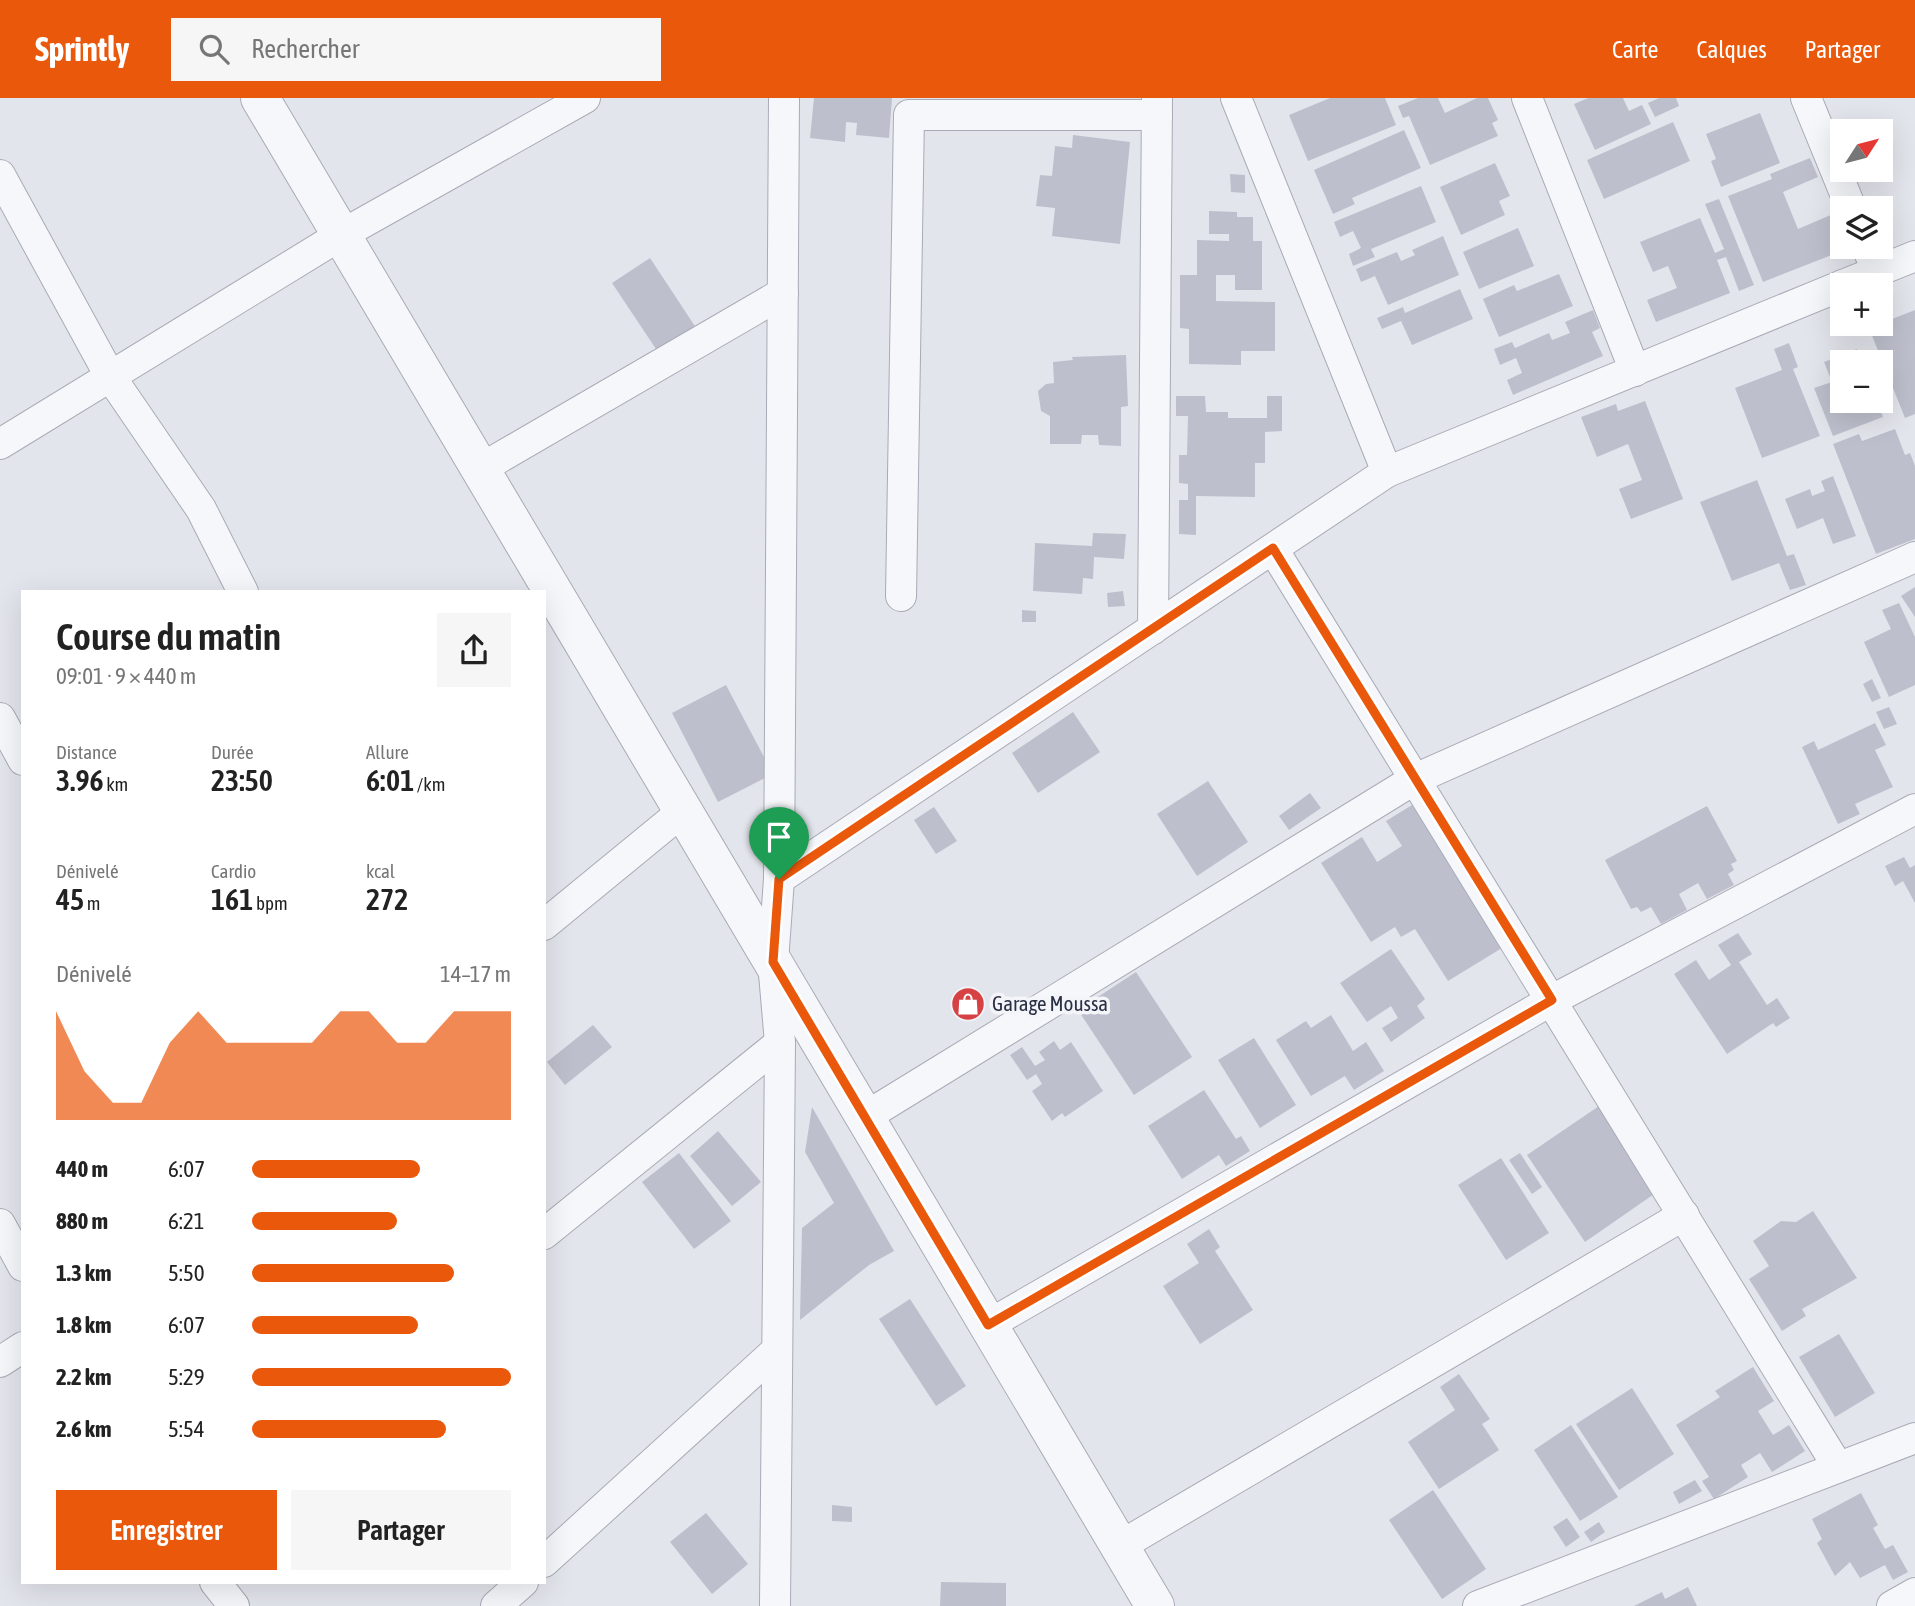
<!DOCTYPE html>
<html lang="fr">
<meta charset="utf-8">
<style>
body{margin:0;font-family:"Asap Condensed",sans-serif;background:#f6f6f6;color:#222;height:100vh;display:flex;flex-direction:column;font-size:26px;white-space:nowrap}
*{box-sizing:border-box;margin:0}
p{font-size:23px;color:#767676}
.icon{flex:none;width:38px;height:38px;fill:none;stroke:currentColor;stroke-width:2;stroke-linecap:round;stroke-linejoin:round}
.map{position:relative;flex:1;overflow:hidden}
.drawer{position:absolute;left:21px;top:492px;width:525px;height:994px;display:flex;flex-direction:column;background:#fff;border-radius:0px;box-shadow:0 7px 28px #0002}
.drawer>*{flex:none}
.needle{width:46px;rotate:54deg}
.controls{position:absolute;left:1830px;top:21px;display:grid;gap:14px}
.controls a{display:grid;place-items:center;width:63px;height:63px;border-radius:0px;background:#fff;box-shadow:0 7px 28px #0002;font-size:35px}
.pin{position:absolute;display:grid;place-items:center;width:60px;height:60px;color:#fff;margin:-72px -30px;border-radius:50% 50% 50% 0;rotate:-45deg;box-shadow:0 0 7px #0007}
.pin .icon{rotate:45deg}
.round{display:grid;place-items:center;flex:none;width:74px;height:74px;border-radius:0px;background:#f6f6f6}
.overview{display:flex;align-items:center;justify-content:space-between;height:119px;padding:0 35px}
h1{font-size:38px;font-weight:600;line-height:52px}
.figures{display:grid;grid-template-columns:repeat(3,1fr);gap:10px;height:119px;padding:7px 35px}
.figures div{display:grid;align-content:center}
.figures b{font-size:30px;font-weight:600}
.figures small{font-size:19px;font-weight:400}
.figures p{font-size:19px}
.chart{height:196px;padding:14px 35px}
.chart p{display:flex;justify-content:space-between}
.chart svg{width:100%;height:126px;margin-top:7px;fill:#ea580c;opacity:.7}
.cta{display:flex;gap:14px;margin-top:auto;padding:14px 35px}
.cta a{flex:1;height:80px;border-radius:0px;background:#ea580c;color:#fff;font-size:28px;font-weight:600;line-height:80px;text-align:center}
.cta a+a{background:#f6f6f6;color:#222}
ul{padding:0 35px;list-style:none;font-size:23px}
li{display:grid;grid-template-columns:112px 84px 1fr;align-items:center;height:52px}
li i{height:18px;border-radius:9px;background:#ea580c}
header{display:flex;align-items:center;gap:42px;box-sizing:border-box;height:98px;padding:0 35px;background:#ea580c;color:#fff}
header strong{font-size:33px}
nav{display:flex;gap:38px;margin-inline-start:auto;font-size:24px}
.search{width:490px;height:63px;background:#f6f6f6;display:flex;align-items:center;gap:18px;box-sizing:border-box;padding:0 24px;border-radius:0px;color:#767676;font-size:26px}
.map>svg:first-child{display:block}
</style>
<header>
<strong>Sprintly</strong>
<div class="search"><svg class="icon" aria-label="search" viewBox="0 0 24 24"><circle cx="10" cy="10" r="6"/><path d="M15 15l6 6"/></svg>Rechercher</div>
<nav><a>Carte</a><a>Calques</a><a>Partager</a></nav>
</header>
<div class="map">
<svg width="1915" height="1508" viewBox="0 0 1915 1508">
<rect width="100%" height="100%" fill="#e3e5ec"/>
<g fill="#bdc0cc">
<polygon points="814,0 892,0 889,40 856,37 857,25 846,24 845,44 810,40"/>
<polygon points="1330,0 1385,0 1396,27 1308,63 1289,17"/>
<polygon points="1418,0 1438,0 1445,15 1477,0 1488,0 1498,22 1492,25 1498,38 1430,67 1409,18 1403,20 1398,8"/>
<polygon points="1588,0 1623,0 1629,13 1642,7 1651,26 1595,52 1574,6"/>
<polygon points="1659,0 1676,0 1679,8 1655,19 1648,5"/>
<polygon points="1760,15 1780,65 1721,89 1711,63 1716,61 1706,36"/>
<polygon points="1673,24 1690,63 1604,101 1587,62"/>
<polygon points="1404,32 1421,70 1352,100 1355,106 1333,116 1314,72"/>
<polygon points="1073,37 1130,44 1120,146 1052,138 1055,110 1036,108 1040,77 1052,78 1055,48 1072,50"/>
<polygon points="1810,60 1818,79 1783,94 1798,131 1833,116 1843,140 1843,149 1847,151 1763,184 1728,98 1772,81 1770,76"/>
<polygon points="1495,65 1510,98 1499,103 1505,117 1461,137 1440,89"/>
<polygon points="1230,76 1245,77 1245,95 1231,94"/>
<polygon points="1421,88 1436,124 1371,151 1375,159 1353,168 1349,156 1361,150 1353,133 1340,139 1334,124"/>
<polygon points="1719,101 1754,187 1739,193 1726,159 1717,162 1730,195 1656,224 1647,202 1677,190 1668,168 1653,174 1640,144 1700,120 1715,155 1724,151 1705,106"/>
<polygon points="1209,113 1237,114 1237,119 1253,119 1253,143 1262,143 1262,192 1235,192 1235,177 1216,177 1216,203 1275,204 1275,253 1241,253 1241,267 1189,266 1189,231 1180,230 1180,177 1197,177 1197,142 1229,143 1229,136 1209,136"/>
<polygon points="1518,130 1534,168 1479,191 1463,154"/>
<polygon points="1443,138 1459,177 1388,207 1375,178 1361,184 1356,171 1397,154 1401,163 1415,157 1412,152"/>
<polygon points="650,160 708,248 670,272 612,185"/>
<polygon points="1559,176 1573,208 1499,239 1483,201 1514,187 1517,193"/>
<polygon points="1460,191 1473,221 1412,247 1401,223 1382,231 1377,220 1403,209 1405,215"/>
<polygon points="1593,212 1600,230 1592,234 1603,258 1513,297 1507,282 1522,275 1516,260 1500,267 1494,251 1512,244 1515,250 1549,235 1552,242 1570,235 1565,224"/>
<polygon points="1915,212 1915,316 1905,320 1869,230"/>
<polygon points="1789,245 1798,269 1793,271 1820,338 1762,360 1735,290 1782,272 1774,251"/>
<polygon points="1857,251 1862,264 1843,264 1843,303 1877,303 1883,319 1833,338 1814,290 1832,284 1824,264"/>
<polygon points="1126,257 1128,308 1121,309 1121,348 1099,347 1098,337 1082,337 1081,346 1050,346 1050,318 1041,313 1038,293 1046,286 1054,285 1053,264 1073,262 1072,259"/>
<polygon points="1176,298 1205,298 1206,314 1228,314 1228,320 1267,320 1267,298 1282,298 1282,333 1265,334 1265,365 1255,365 1255,399 1196,398 1196,437 1179,436 1179,402 1188,402 1188,386 1179,385 1179,357 1187,357 1188,318 1176,318"/>
<polygon points="1645,303 1683,401 1631,421 1619,391 1642,382 1628,346 1597,359 1581,319 1616,306 1618,313"/>
<polygon points="1895,331 1905,357 1910,355 1915,368 1915,441 1876,456 1833,346 1859,336 1862,343"/>
<polygon points="1833,378 1856,438 1833,446 1823,420 1797,431 1785,401 1810,391 1812,398 1825,393 1821,383"/>
<polygon points="1757,382 1787,458 1794,456 1806,487 1790,492 1779,465 1732,483 1700,404"/>
<polygon points="1093,435 1126,436 1124,461 1094,459 1093,481 1083,480 1082,496 1033,493 1035,445 1092,448"/>
<polygon points="1915,489 1915,519 1901,498"/>
<polygon points="1123,493 1125,508 1108,509 1107,495"/>
<polygon points="1899,505 1915,539 1915,587 1889,599 1864,544 1891,531 1882,512"/>
<polygon points="1022,512 1036,513 1036,524 1022,524"/>
<polygon points="1872,581 1881,600 1872,604 1863,586"/>
<polygon points="726,587 773,676 718,704 672,615"/>
<polygon points="1889,609 1897,626 1884,631 1876,614"/>
<polygon points="1073,614 1100,654 1038,695 1012,655"/>
<polygon points="1875,625 1886,647 1875,652 1893,689 1855,706 1860,716 1838,726 1802,649 1814,643 1818,652"/>
<polygon points="1208,683 1248,744 1197,778 1157,716"/>
<polygon points="1310,695 1321,710 1289,732 1279,718"/>
<polygon points="1412,707 1502,850 1448,883 1415,831 1401,839 1395,829 1371,844 1321,765 1362,739 1377,764 1402,748 1386,723"/>
<polygon points="1707,708 1737,763 1731,766 1734,772 1728,776 1734,787 1707,801 1698,785 1679,796 1687,812 1661,826 1651,809 1641,814 1637,809 1631,811 1605,762"/>
<polygon points="934,709 957,743 936,756 914,722"/>
<polygon points="1904,759 1910,770 1915,767 1915,805 1903,783 1895,788 1885,768"/>
<polygon points="1738,835 1752,856 1739,864 1767,907 1777,900 1790,920 1776,929 1773,925 1727,956 1674,876 1696,862 1709,882 1731,867 1718,847"/>
<polygon points="1391,851 1425,901 1417,908 1425,920 1391,944 1382,930 1398,920 1391,908 1367,924 1340,885"/>
<polygon points="1136,874 1192,959 1134,997 1078,912"/>
<polygon points="1331,917 1353,953 1366,944 1384,973 1354,992 1345,978 1311,998 1276,942 1306,923 1311,930"/>
<polygon points="593,927 612,949 565,987 547,964"/>
<polygon points="1254,940 1296,1007 1260,1030 1218,962"/>
<polygon points="1054,943 1060,952 1071,944 1103,993 1065,1019 1062,1015 1052,1023 1032,993 1042,986 1036,976 1027,982 1010,957 1022,949 1035,968 1045,962 1039,954"/>
<polygon points="1204,992 1236,1041 1241,1038 1250,1053 1226,1068 1219,1057 1182,1081 1148,1028"/>
<polygon points="1599,1008 1657,1094 1585,1144 1527,1057"/>
<polygon points="812,1009 894,1153 869,1167 800,1222 802,1130 834,1105 805,1054"/>
<polygon points="718,1033 761,1084 732,1108 690,1058"/>
<polygon points="679,1055 731,1123 694,1151 642,1084"/>
<polygon points="1520,1055 1542,1089 1532,1096 1509,1062"/>
<polygon points="1501,1060 1549,1135 1506,1162 1458,1087"/>
<polygon points="1813,1113 1857,1180 1802,1211 1806,1218 1782,1233 1749,1181 1769,1168 1753,1143 1781,1123 1796,1124"/>
<polygon points="1209,1131 1220,1149 1215,1153 1253,1212 1200,1246 1163,1188 1199,1165 1187,1146"/>
<polygon points="910,1201 966,1288 936,1308 879,1221"/>
<polygon points="1839,1236 1875,1295 1835,1319 1799,1259"/>
<polygon points="1753,1269 1774,1303 1758,1313 1773,1337 1789,1327 1805,1353 1772,1374 1760,1355 1741,1367 1748,1379 1714,1401 1702,1383 1709,1379 1676,1327 1720,1299 1715,1293"/>
<polygon points="1459,1276 1490,1321 1482,1326 1499,1352 1439,1391 1408,1344 1455,1312 1440,1289"/>
<polygon points="1632,1290 1674,1356 1619,1392 1576,1326"/>
<polygon points="1571,1327 1618,1399 1580,1423 1534,1352"/>
<polygon points="1695,1382 1702,1393 1679,1406 1673,1394"/>
<polygon points="1433,1392 1486,1471 1442,1501 1389,1422"/>
<polygon points="1861,1395 1878,1427 1873,1430 1885,1451 1893,1447 1908,1474 1893,1482 1885,1467 1860,1480 1850,1464 1835,1478 1817,1445 1822,1441 1812,1421"/>
<polygon points="832,1407 852,1409 852,1424 832,1423"/>
<polygon points="706,1415 748,1466 712,1496 670,1444"/>
<polygon points="1567,1420 1580,1439 1566,1449 1553,1429"/>
<polygon points="1599,1424 1605,1434 1591,1444 1584,1434"/>
<polygon points="941,1484 1006,1485 1006,1508 940,1508"/>
<polygon points="1688,1489 1697,1508 1634,1508 1662,1494 1665,1501"/>
</g>
<g fill="none" stroke-linecap="round" stroke-linejoin="round">
<g stroke="#a8abb7" stroke-width="32">
<g id="minor">
<polyline points="1236,0 1387,374"/>
<polyline points="1527,0 1635,273"/>
<polyline points="1806,0 1851,110"/>
<polyline points="0,77 110,278 201,411 243,494"/>
<polyline points="1867,149 1877,173"/>
<polyline points="1843,187 1915,158"/>
<polyline points="0,346 341,137 585,0"/>
<polyline points="480,371 783,195"/>
<polyline points="1273,451 1838,1369"/>
<polyline points="901,498 909,17 1157,17"/>
<polyline points="1153,531 1157,0"/>
<polyline points="0,620 23,662"/>
<polyline points="779,781 1387,374 1843,187"/>
<polyline points="544,827 683,713"/>
<polyline points="865,1019 1415,681 1915,459"/>
<polyline points="0,1126 23,1168"/>
<polyline points="544,1136 780,945"/>
<polyline points="988,1227 1552,902 1915,711"/>
<polyline points="0,1264 23,1249"/>
<polyline points="1120,1448 1684,1117"/>
<polyline points="544,1464 777,1252"/>
<polyline points="215,1484 234,1508"/>
<polyline points="496,1508 523,1484"/>
<polyline points="775,1508 780,945 773,864 779,781 784,0"/>
<polyline points="1478,1508 1915,1340"/>
<polyline points="1892,1508 1915,1495"/>
</g>
</g>
<g stroke="#a8abb7" stroke-width="40">
<polyline id="tertiary" points="260,0 1155,1508"/>
</g>
<use href="#minor" stroke="#f6f7fa" stroke-width="30"/>
<use href="#tertiary" stroke="#f6f7fa" stroke-width="38"/>
</g>
<g fill="none" stroke-linecap="round" stroke-linejoin="round">
<g stroke="#fff" stroke-width="14">
<polygon id="route" points="1273,450 1552,902 988,1227 773,864 779,781"/>
</g>
<use href="#route" stroke="#ea580c" stroke-width="9"/>
</g>
<defs>
<g id="shop-disc" transform="scale(1.75)"><circle r="9.5" fill="#d64244" stroke="#f3f5f9"/><path d="M-5-2.5h2.3a2.7 3.5 0 0 1 5.4 0H5L5.5 6h-11ZM-1.5-2.5h3a1.5 2.3 0 0 0-3 0Z" fill="#fff"/></g>
</defs>
<g fill-rule="evenodd">
<use href="#shop-disc" x="968" y="906"/>
</g>
<g text-anchor="middle" stroke-width="7" stroke-linejoin="round" paint-order="stroke">
<g font-size="21" fill="#2a3045" stroke="#f3f5f9" text-anchor="start">
<text x="992" y="913">Garage Moussa</text>
</g>
</g>
</svg>
<div class="controls">
<a><svg class="needle" viewBox="-14 -14 28 28"><path d="M0-13l5 13h-10z" fill="#e53935"/><path d="M0 13l5-13h-10z" fill="#767676"/></svg></a>
<a><svg class="icon" aria-label="layers" viewBox="0 0 24 24"><path d="M12 4l9 5-9 5-9-5zM3 14l9 5 9-5"/></svg></a>
<a>+</a>
<a>−</a>
</div>
<div class="pin" style="left:779px;top:781px;background:#1e9e55"><svg class="icon" aria-label="arrive" viewBox="0 0 24 24"><path d="M6 21V4h12l-3 4 3 4H6"/></svg></div>
<section class="drawer">
<div class="overview"><div><h1>Course du matin</h1><p>09:01 · 9 × 440 m</p></div><a class="round"><svg class="icon" aria-label="share" viewBox="0 0 24 24"><path d="M12 15V3M7 8l5-5 5 5M5 13v7h14v-7"/></svg></a></div>
<div class="figures">
<div><p>Distance</p><b>3.96<small> km</small></b></div>
<div><p>Durée</p><b>23:50</b></div>
<div><p>Allure</p><b>6:01<small> /km</small></b></div>
</div>
<div class="figures">
<div><p>Dénivelé</p><b>45<small> m</small></b></div>
<div><p>Cardio</p><b>161<small> bpm</small></b></div>
<div><p>kcal</p><b>272</b></div>
</div>
<div class="chart"><p><span>Dénivelé</span>14–17 m</p>
<svg viewBox="0 0 160 44" preserveAspectRatio="none"><path d="M0 44V6L10 27L20 38L30 38L40 17L50 6L60 17L70 17L80 17L90 17L100 6L110 6L120 17L130 17L140 6L150 6L160 6V44z"/></svg>
</div>
<ul>
<li><b>440 m</b>6:07<i style="width:65%"></i></li>
<li><b>880 m</b>6:21<i style="width:56%"></i></li>
<li><b>1.3 km</b>5:50<i style="width:78%"></i></li>
<li><b>1.8 km</b>6:07<i style="width:64%"></i></li>
<li><b>2.2 km</b>5:29<i style="width:100%"></i></li>
<li><b>2.6 km</b>5:54<i style="width:75%"></i></li>
</ul>
<div class="cta"><a>Enregistrer</a><a>Partager</a></div>
</section>
</div>
